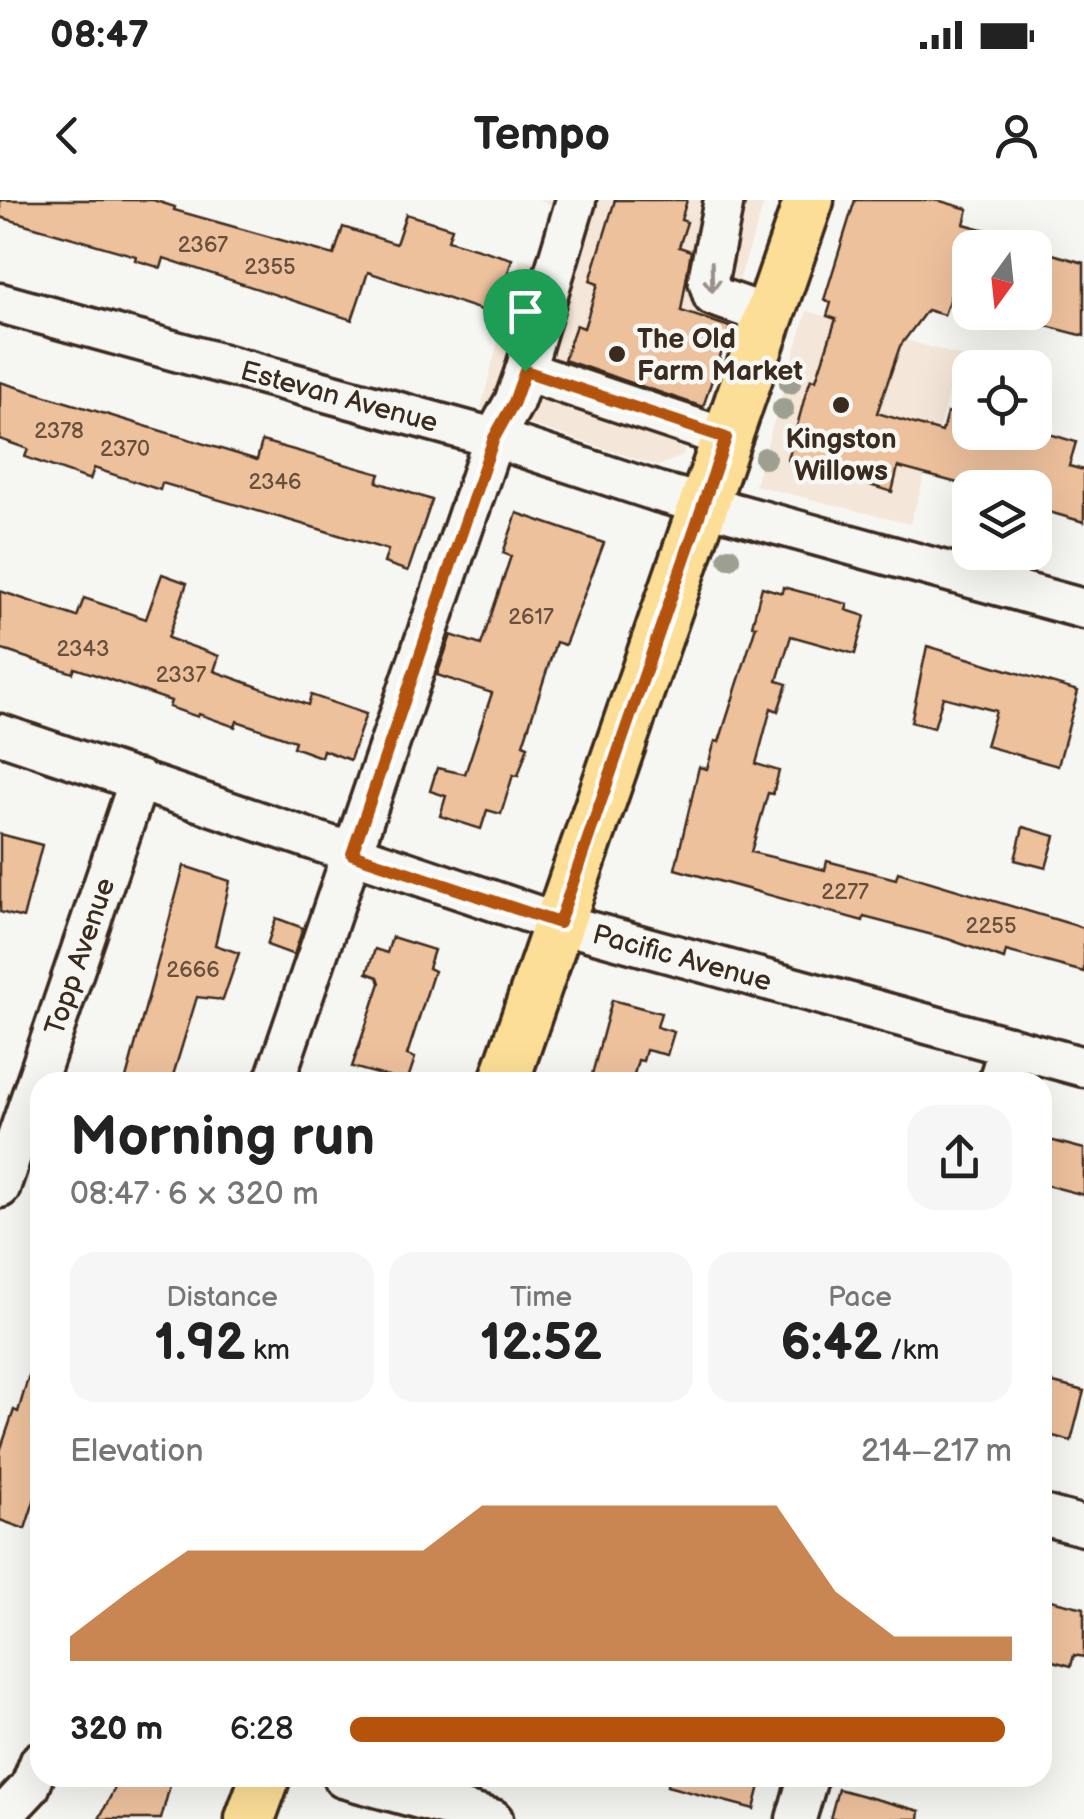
<!DOCTYPE html>
<meta charset="utf-8">
<style>
body{margin:0;font-family:"Balsamiq Sans",sans-serif;background:#f6f6f6;color:#222;height:100vh;display:flex;flex-direction:column;font-size:38px;white-space:nowrap}
*{box-sizing:border-box;margin:0}
p{font-size:32px;color:#767676}
.icon{flex:none;width:55px;height:55px;fill:none;stroke:currentColor;stroke-width:2;stroke-linecap:round;stroke-linejoin:round}
.map{position:relative;flex:1;overflow:hidden}
.side{position:absolute;left:30px;top:872px;width:1022px;height:715px;display:flex;flex-direction:column;background:#fff;border-radius:30px;box-shadow:0 10px 40px #0002}
.side>*{flex:none}
.needle{width:65px;rotate:195deg}
.buttons{position:absolute;left:952px;top:30px;display:grid;gap:20px}
.buttons a{display:grid;place-items:center;width:100px;height:100px;border-radius:20px;background:#fff;box-shadow:0 10px 40px #0002;font-size:50px}
.pin{position:absolute;display:grid;place-items:center;width:85px;height:85px;color:#fff;margin:-102px -42px;border-radius:50% 50% 50% 0;rotate:-45deg;box-shadow:0 0 10px #0007}
.pin .icon{rotate:45deg}
.round{display:grid;place-items:center;flex:none;width:105px;height:105px;border-radius:30px;background:#f6f6f6}
.summary{display:flex;align-items:center;justify-content:space-between;height:170px;padding:0 40px}
h1{font-size:55px;font-weight:600;line-height:75px}
.stats{display:grid;grid-template-columns:repeat(3,1fr);gap:15px;height:170px;padding:10px 40px}
.stats div{display:grid;align-content:center;border-radius:25px;background:#f6f6f6;text-align:center}
.stats b{font-size:50px;font-weight:600}
.stats small{font-size:28px;font-weight:400}
.stats p{font-size:28px}
.chart{height:280px;padding:20px 40px}
.chart p{display:flex;justify-content:space-between}
.chart svg{width:100%;height:180px;margin-top:10px;fill:#b45309;opacity:.7}
ul{padding:0 40px;list-style:none;font-size:32px}
li{display:grid;grid-template-columns:160px 120px 1fr;align-items:center;height:75px}
li i{height:25px;border-radius:12px;background:#b45309}
.status{display:flex;justify-content:space-between;align-items:center;height:70px;padding:0 50px;background:#fff;direction:ltr}
.status svg{height:28px;fill:currentColor}
header{display:flex;justify-content:space-between;align-items:center;height:130px;padding:0 40px;background:#fff;font-size:45px;font-weight:600}
.map>svg:first-child{display:block}
</style>
<div class="status"><b>08:47</b><svg viewBox="0 0 49 12"><path d="M0 12V9h3v3zM5 12V6h3v6zM10 12V3h3v9zM15 12V0h3v12zM26 1h20v11H26zM47 4h2v5h-2z"/></svg></div>
<header><svg class="icon" aria-label="back" viewBox="0 0 24 24"><path d="M15 5l-7 7 7 7"/></svg>Tempo<svg class="icon" aria-label="person" viewBox="0 0 24 24"><circle cx="12" cy="8" r="4"/><path d="M4 21q1-7 8-7t8 7"/></svg></header>
<div class="map">
<svg width="1084" height="1619" viewBox="0 0 1084 1619">
<rect width="100%" height="100%" fill="#f6f6f2"/>
<filter id="ink" filterUnits="userSpaceOnUse"><feTurbulence type="fractalNoise" baseFrequency=".01" numOctaves="2"/><feDisplacementMap in="SourceGraphic" scale="20" xChannelSelector="R" yChannelSelector="G"/><feConvolveMatrix kernelMatrix="1 2 1 2 8 2 1 2 1" color-interpolation-filters="sRGB"/></filter>
<g filter="url(#ink)">
<g fill="#f4e6d8">
<polygon points="539,0 765,0 682,256 658,266 481,208 520,58 539,62 556,7"/>
<polygon points="807,111 960,156 910,324 755,285"/>
</g>
<g fill="#eec19d" stroke="#3b2a1e" stroke-width="2.5">
<polygon points="0,0 153,0 175,7 174,10 334,55 343,27 396,44 406,14 452,28 448,40 512,59 496,115 368,72 352,120 164,58 161,68 135,60 136,56 0,17"/>
<polygon points="615,0 687,0 681,20 687,22 679,47 691,51 681,111 730,127 703,207 564,160 576,125 584,128 598,84 590,81"/>
<polygon points="855,0 937,0 968,9 964,24 1022,40 1021,48 967,48 944,115 927,110 900,146 877,213 942,232 947,213 970,219 970,232 1043,232 1076,242 1069,266 1084,270 1084,322 1035,308 1035,288 976,288 898,267 892,292 788,260 805,196 811,179 816,180 836,119 827,116 831,103 824,100"/>
<polygon points="1035,49 1084,63 1084,136 1035,123"/>
<polygon points="0,182 257,260 262,241 380,274 377,282 432,300 408,371 384,363 388,350 319,329 162,283 160,290 94,268 90,280 25,257 28,249 0,239"/>
<polygon points="517,313 604,343 565,445 556,442 523,544 528,546 518,576 513,575 501,614 487,610 481,629 440,616 446,596 430,591 437,568 465,574 492,493 437,475 451,435 481,445 511,356 503,353"/>
<polygon points="162,374 187,383 168,438 219,456 214,471 308,505 311,495 366,514 350,560 323,550 321,557 293,547 295,541 237,521 235,527 199,514 198,517 169,507 171,501 105,478 75,468 73,473 0,449 0,391 77,417 84,398 146,419"/>
<polygon points="762,387 782,393 783,387 848,404 846,410 865,416 855,454 791,436 777,481 787,484 778,511 771,508 756,564 779,571 773,594 768,593 751,652 825,670 827,661 896,679 898,672 1084,728 1084,772 1006,751 1004,759 948,739 864,717 863,721 675,669 699,567 707,569 715,541 719,542 756,426 752,425"/>
<polygon points="927,446 1078,491 1058,566 986,546 996,511 943,497 934,528 911,522"/>
<polygon points="1023,627 1055,636 1046,668 1015,660"/>
<polygon points="0,634 42,645 23,718 0,712"/>
<polygon points="184,666 230,681 215,745 239,753 223,800 197,797 171,882 125,882"/>
<polygon points="276,718 303,728 294,755 267,745"/>
<polygon points="392,737 434,750 428,768 434,771 407,855 415,858 407,882 352,867 380,783 378,777 367,773 375,749 387,753"/>
<polygon points="612,800 661,813 657,827 674,832 667,855 646,850 643,861 638,860 632,882 590,882"/>
<polygon points="1042,938 1084,949 1084,995 1042,984"/>
<polygon points="33,1161 40,1162 40,1283 25,1329 0,1320 0,1251 14,1210 18,1212"/>
<polygon points="1042,1180 1084,1191 1071,1241 1042,1233"/>
<polygon points="1042,1398 1084,1408 1084,1457 1074,1455 1071,1466 1042,1458"/>
<polygon points="120,1578 172,1578 161,1619 99,1619"/>
<polygon points="668,1578 762,1578 754,1609 667,1586"/>
<polygon points="838,1589 920,1611 919,1619 830,1619"/>
</g>
<g fill="none" stroke-linecap="round" stroke-linejoin="round">
<g stroke="#3b2a1e" stroke-width="45">
<g id="minor">
<polyline points="724,0 708,80 713,96 768,115"/>
<path id="s1" d="M0,103L494,238L658,292L1084,409"/>
<polyline points="525,171 576,0"/>
<path id="s2" d="M0,534L559,723L1084,867"/>
<polyline points="274,882 494,238 514,202 525,171 726,238"/>
<polyline points="998,882 1009,846"/>
<path id="s3" d="M0,988L139,580"/>
<polyline points="1042,1315 1084,1326"/>
<polyline points="343,1578 493,1619"/>
<polyline points="13,1605 30,1587 40,1561"/>
<polyline points="796,1619 808,1578"/>
</g>
</g>
<g stroke="#3b2a1e" stroke-width="55">
<g id="major">
<polyline points="504,882 809,0"/>
<polyline points="250,1619 265,1578"/>
</g>
</g>
<use href="#minor" stroke="#f6f6f2" stroke-width="38"/>
<use href="#major" stroke="#fcde96" stroke-width="48"/>
</g>
<g fill="#9d9f90">
<circle cx="790" cy="183" r="11"/>
<circle cx="783" cy="209" r="11"/>
<circle cx="765" cy="258" r="11"/>
<circle cx="729" cy="358" r="11"/>
</g>
<defs><path id="oneway-shaft" d="M-6 0H5M1.5-3L5.5 0L1.5 3" fill="none" stroke-width="1.6" stroke-linecap="round" stroke-linejoin="round" transform="scale(2.5)"/></defs>
<use stroke="#989088" href="#oneway-shaft" transform="translate(712 77) rotate(89)"/>
</g>
<g fill="none" stroke-linecap="round" stroke-linejoin="round" filter="url(#ink)">
<g stroke="#fff" stroke-width="20">
<polygon id="route" points="525,171 726,238 559,723 352,654 494,238 514,202"/>
</g>
<use href="#route" stroke="#b45309" stroke-width="12"/>
</g>
<g fill="#3b2a1e" stroke="#f6f6f2" stroke-width="4">
<circle cx="617" cy="154" r="10"/>
<circle cx="841" cy="205" r="10"/>
</g>
<g text-anchor="middle" stroke-width="9" stroke-linejoin="round" paint-order="stroke">
<g font-size="22" fill="#68503e">
<text x="203" y="52">2367</text>
<text x="270" y="74">2355</text>
<text x="59" y="238">2378</text>
<text x="125" y="256">2370</text>
<text x="275" y="289">2346</text>
<text x="531" y="424">2617</text>
<text x="83" y="456">2343</text>
<text x="181" y="482">2337</text>
<text x="845" y="699">2277</text>
<text x="991" y="733">2255</text>
<text x="193" y="777">2666</text>
</g>
<g font-size="28" font-weight="bold" fill="#3b2a1e" stroke="#f6f6f2" text-anchor="start">
<text x="637" y="148">The Old<tspan x="637" dy="32">Farm Market</tspan></text>
<text x="841" y="248" text-anchor="middle">Kingston<tspan x="841" dy="32">Willows</tspan></text>
</g>
<g font-size="28" fill="#3b2a1e" stroke="#f6f6f2">
<text dy="10" stroke="none"><textPath href="#s1" startOffset="352">Estevan Avenue</textPath></text>
<text dy="10" stroke="none"><textPath href="#s3" startOffset="245">Topp Avenue</textPath></text>
<text dy="10" stroke="none"><textPath href="#s2" startOffset="718">Pacific Avenue</textPath></text>
</g>
</g>
</svg>
<div class="buttons">
<a><svg class="needle" viewBox="-14 -14 28 28"><path d="M0-13l5 13h-10z" fill="#e53935"/><path d="M0 13l5-13h-10z" fill="#767676"/></svg></a>
<a><svg class="icon" aria-label="locate" viewBox="0 0 24 24"><circle cx="12" cy="12" r="6"/><path d="M12 2v4M12 18v4M2 12h4M18 12h4"/></svg></a>
<a><svg class="icon" aria-label="layers" viewBox="0 0 24 24"><path d="M12 4l9 5-9 5-9-5zM3 14l9 5 9-5"/></svg></a>
</div>
<div class="pin" style="left:525px;top:171px;background:#1e9e55"><svg class="icon" aria-label="arrive" viewBox="0 0 24 24"><path d="M6 21V4h12l-3 4 3 4H6"/></svg></div>
<section class="side">
<div class="summary"><div><h1>Morning run</h1><p>08:47 · 6 × 320 m</p></div><a class="round"><svg class="icon" aria-label="share" viewBox="0 0 24 24"><path d="M12 15V3M7 8l5-5 5 5M5 13v7h14v-7"/></svg></a></div>
<div class="stats">
<div><p>Distance</p><b>1.92<small> km</small></b></div>
<div><p>Time</p><b>12:52</b></div>
<div><p>Pace</p><b>6:42<small> /km</small></b></div>
</div>
<div class="chart"><p><span>Elevation</span>214–217 m</p>
<svg viewBox="0 0 160 44" preserveAspectRatio="none"><path d="M0 44V38L10 27L20 17L30 17L40 17L50 17L60 17L70 6L80 6L90 6L100 6L110 6L120 6L130 27L140 38L150 38L160 38V44z"/></svg>
</div>
<ul>
<li><b>320 m</b>6:28<i style="width:99%"></i></li>
</ul>
</section>
</div>
